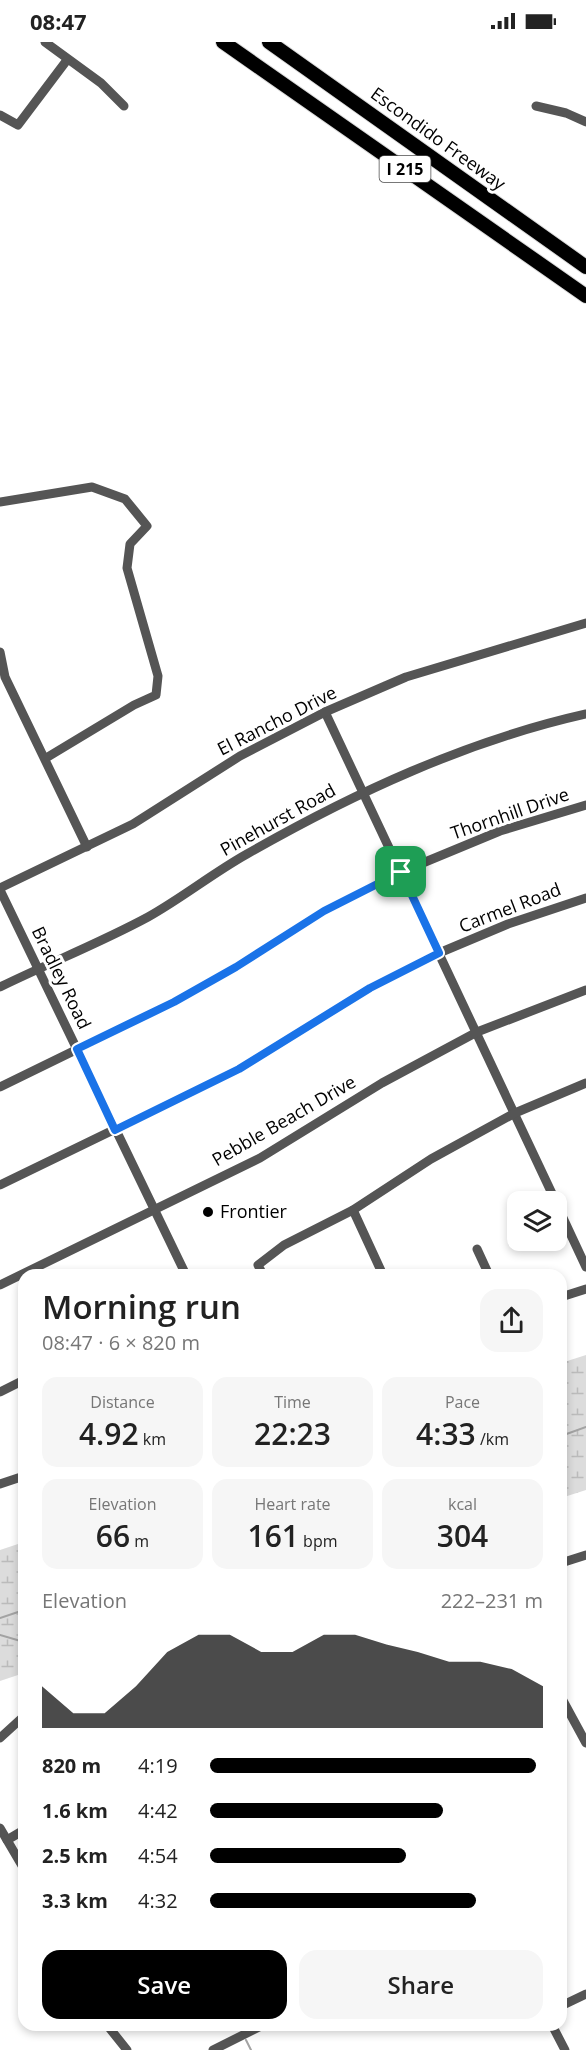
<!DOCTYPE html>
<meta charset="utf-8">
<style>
body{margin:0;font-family:"Open Sans",sans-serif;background:#f6f6f6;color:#222;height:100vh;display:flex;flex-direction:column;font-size:22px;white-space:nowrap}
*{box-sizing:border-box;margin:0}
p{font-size:20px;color:#767676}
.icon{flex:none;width:33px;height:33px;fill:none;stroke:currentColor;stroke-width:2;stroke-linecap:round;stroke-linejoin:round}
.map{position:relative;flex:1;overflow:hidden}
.drawer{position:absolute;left:18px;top:1227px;width:549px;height:762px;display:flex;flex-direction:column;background:#fff;border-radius:18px;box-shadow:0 3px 9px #0003}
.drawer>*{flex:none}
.tools{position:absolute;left:507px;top:1149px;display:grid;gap:12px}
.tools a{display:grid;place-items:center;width:60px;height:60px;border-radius:12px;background:#fff;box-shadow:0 3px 9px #0003;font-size:30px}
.pin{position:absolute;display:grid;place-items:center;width:51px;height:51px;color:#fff;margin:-26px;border-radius:12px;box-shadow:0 3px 9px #0006}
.round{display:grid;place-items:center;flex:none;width:63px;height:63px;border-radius:18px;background:#f6f6f6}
.head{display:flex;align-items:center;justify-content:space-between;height:102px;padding:0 24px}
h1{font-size:33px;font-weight:600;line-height:45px}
.metrics{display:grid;grid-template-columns:repeat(3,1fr);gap:9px;height:102px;padding:6px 24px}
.metrics div{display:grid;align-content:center;border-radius:15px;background:#f6f6f6;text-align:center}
.metrics b{font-size:30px;font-weight:600}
.metrics small{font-size:16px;font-weight:400}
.metrics p{font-size:16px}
.chart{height:168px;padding:12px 24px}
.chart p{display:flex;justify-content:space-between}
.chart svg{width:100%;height:108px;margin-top:6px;fill:#000;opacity:.7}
.primary-button{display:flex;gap:12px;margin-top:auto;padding:12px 24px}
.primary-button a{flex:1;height:69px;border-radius:18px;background:#000;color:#fff;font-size:24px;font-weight:600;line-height:69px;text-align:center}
.primary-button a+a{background:#f6f6f6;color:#222}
ul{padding:0 24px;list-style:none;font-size:20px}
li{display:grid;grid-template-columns:96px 72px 1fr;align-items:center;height:45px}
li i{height:15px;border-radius:8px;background:#000}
.status{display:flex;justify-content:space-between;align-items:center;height:42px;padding:0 30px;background:#fff;direction:ltr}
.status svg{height:16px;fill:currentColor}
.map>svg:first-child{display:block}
</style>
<div class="status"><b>08:47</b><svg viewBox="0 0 49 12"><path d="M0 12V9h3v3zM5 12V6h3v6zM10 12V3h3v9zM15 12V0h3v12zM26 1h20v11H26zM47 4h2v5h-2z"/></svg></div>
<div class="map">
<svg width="586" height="2008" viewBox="0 0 586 2008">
<defs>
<pattern id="wetland-marsh" width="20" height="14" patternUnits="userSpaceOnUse" patternTransform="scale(1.5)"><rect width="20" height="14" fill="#dcdcdc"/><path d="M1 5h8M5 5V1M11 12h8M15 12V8" fill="none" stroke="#bbb"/></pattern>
</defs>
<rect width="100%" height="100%" fill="#fff"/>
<g fill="url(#wetland-marsh)">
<polygon points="586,1313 586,1448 561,1456 561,1321"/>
<polygon points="24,1500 24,1631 0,1639 0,1508"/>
</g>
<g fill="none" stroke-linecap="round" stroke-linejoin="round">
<g stroke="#a3a3a3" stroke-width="2">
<polyline points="561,1394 586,1385"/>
<polyline points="0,1576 24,1568"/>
<polyline points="0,1593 24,1600"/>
<polyline points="239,1983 240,1986"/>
<polyline points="246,1998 251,2008"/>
</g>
<g stroke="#dbdbdb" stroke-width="16">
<g id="highway">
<polyline points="223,0 586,254"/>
<polyline points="269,0 586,225"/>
</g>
</g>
<g stroke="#555" stroke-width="9">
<polyline points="45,0 101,41 124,64"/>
<polyline points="536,64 566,71 586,80"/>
<polyline points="0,73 18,83 67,18"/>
<polyline points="0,460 92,445 125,457 147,484 130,502 127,526 158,634 156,653 134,663 46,716"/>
<polyline points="0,610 5,635 87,805"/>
<polyline points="325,670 556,1160"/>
<polyline points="0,846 133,782 240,714 325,670 406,635 586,581"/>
<polyline points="0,848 186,1233"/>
<path d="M0,945C49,921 100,901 148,875C182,856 213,831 247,812C354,751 466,699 586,672"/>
<polyline points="0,1045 174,960 236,925 324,869 401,830 500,789 586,763"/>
<polyline points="0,1143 239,1027 370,946 439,911 508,882 586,856"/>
<polyline points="556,1161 586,1225"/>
<polyline points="353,1168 383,1233"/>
<polyline points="477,1207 489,1233"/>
<polyline points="263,1233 258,1223 284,1203 353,1168 431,1117 515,1071 586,1041"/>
<polyline points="0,1243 260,1116 382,1041 477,990 586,948"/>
<polyline points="561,1255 586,1247"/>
<polyline points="0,1350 24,1338"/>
<polyline points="0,1442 24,1434"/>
<polyline points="561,1521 586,1513"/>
<polyline points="561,1655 586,1701"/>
<polyline points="0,1696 23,1675"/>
<polyline points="0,1786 24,1827"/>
<polyline points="7,1798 24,1788"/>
<polyline points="561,1964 586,1952"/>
<polyline points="107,1983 127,2008"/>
<polyline points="552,1983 565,2008"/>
<polyline points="213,2008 263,1983"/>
</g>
<use href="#highway" stroke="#000" stroke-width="14"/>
</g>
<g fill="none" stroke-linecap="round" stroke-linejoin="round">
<g stroke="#fff" stroke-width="12">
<polygon id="route" points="401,830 439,911 370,946 239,1027 115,1088 77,1007 174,960 236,925 324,869"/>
</g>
<use href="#route" stroke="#1a73e8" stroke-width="8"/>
</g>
<circle fill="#000" stroke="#fff" stroke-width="2" cx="208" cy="1170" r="6"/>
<g text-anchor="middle" stroke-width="6" stroke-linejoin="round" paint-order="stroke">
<rect fill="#fff" stroke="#4c4c4c" stroke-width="1.5" x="379.5" y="114" width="51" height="26" rx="4.5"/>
<g font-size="16" font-weight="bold" fill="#000">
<text x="405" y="133">I 215</text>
</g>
<g font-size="18" fill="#000" stroke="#fff">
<text transform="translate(438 97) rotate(36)" y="6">Escondido Freeway</text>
<text transform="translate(277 679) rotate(-27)" y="6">El Rancho Drive</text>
<text transform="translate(510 772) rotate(-19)" y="6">Thornhill Drive</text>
<text transform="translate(278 778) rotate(-29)" y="6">Pinehurst Road</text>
<text transform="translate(510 866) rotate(-21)" y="6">Carmel Road</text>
<text transform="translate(61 936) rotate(64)" y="6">Bradley Road</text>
<text transform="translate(284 1079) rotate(-30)" y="6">Pebble Beach Drive</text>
</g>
<g font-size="18" fill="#000" stroke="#fff" text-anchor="start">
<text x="220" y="1176">Frontier</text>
</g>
</g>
</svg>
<div class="tools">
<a><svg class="icon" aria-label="layers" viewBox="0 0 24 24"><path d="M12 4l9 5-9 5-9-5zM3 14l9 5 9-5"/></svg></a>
</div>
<div class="pin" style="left:401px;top:830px;background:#1e9e55"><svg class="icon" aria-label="arrive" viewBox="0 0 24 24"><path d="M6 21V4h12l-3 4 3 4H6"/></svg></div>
<section class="drawer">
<div class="head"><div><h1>Morning run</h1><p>08:47 · 6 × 820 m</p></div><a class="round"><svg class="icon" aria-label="share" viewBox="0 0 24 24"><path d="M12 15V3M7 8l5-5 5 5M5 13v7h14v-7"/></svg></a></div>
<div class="metrics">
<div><p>Distance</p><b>4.92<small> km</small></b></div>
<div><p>Time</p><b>22:23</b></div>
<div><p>Pace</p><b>4:33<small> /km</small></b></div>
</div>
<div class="metrics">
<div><p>Elevation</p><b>66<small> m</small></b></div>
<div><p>Heart rate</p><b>161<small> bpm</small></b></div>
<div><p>kcal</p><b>304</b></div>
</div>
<div class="chart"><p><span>Elevation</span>222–231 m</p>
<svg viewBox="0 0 160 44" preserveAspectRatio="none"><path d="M0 44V27L10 38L20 38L30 27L40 13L50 6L60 6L70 13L80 13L90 6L100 6L110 10L120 13L130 17L140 17L150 20L160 27V44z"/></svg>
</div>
<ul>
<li><b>820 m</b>4:19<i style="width:98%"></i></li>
<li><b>1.6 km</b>4:42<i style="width:70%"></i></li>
<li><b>2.5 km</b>4:54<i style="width:59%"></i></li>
<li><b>3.3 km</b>4:32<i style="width:80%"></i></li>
</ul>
<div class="primary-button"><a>Save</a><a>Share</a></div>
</section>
</div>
